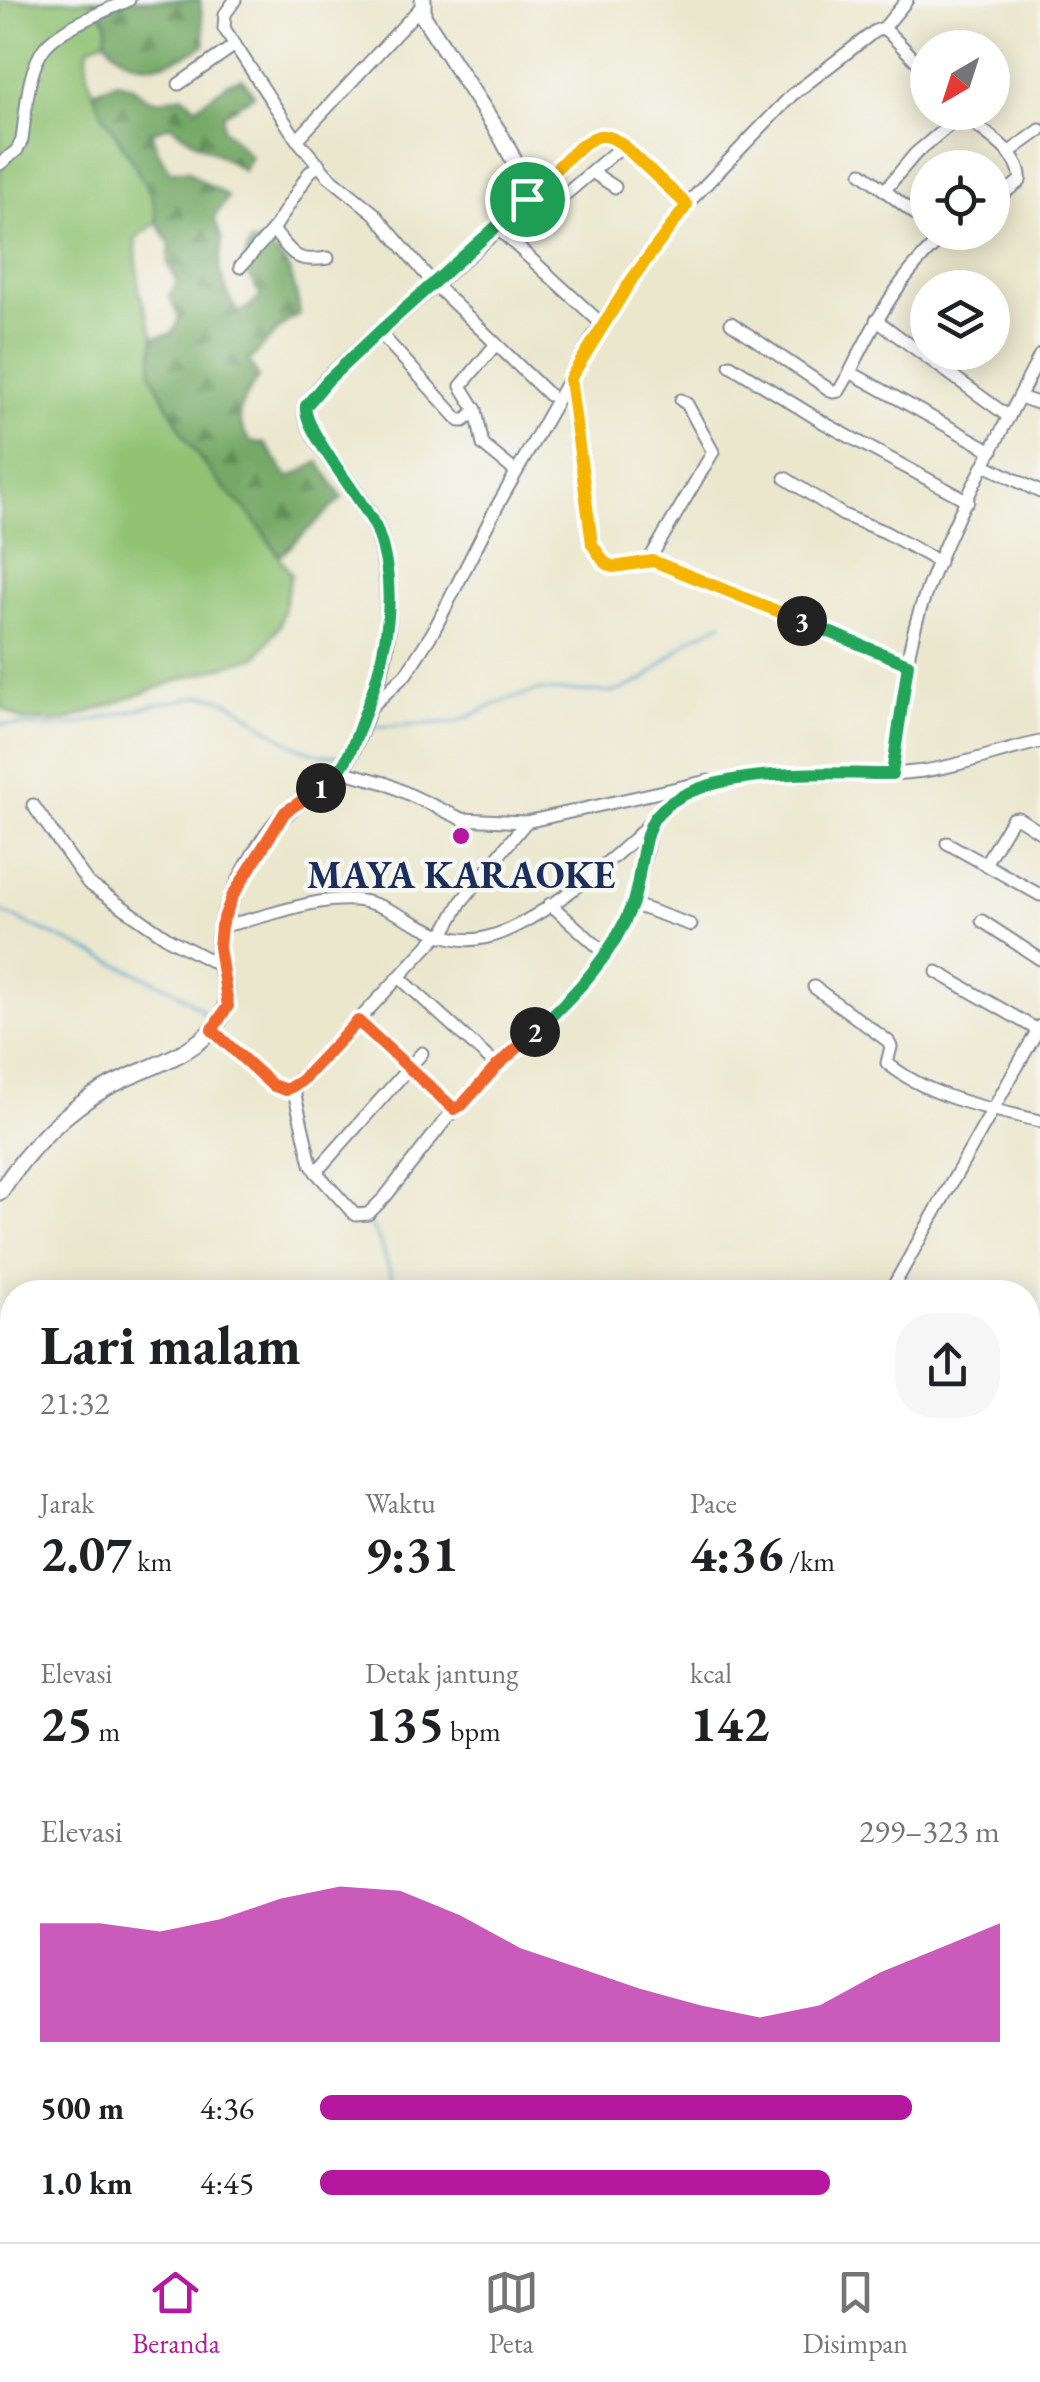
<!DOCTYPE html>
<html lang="id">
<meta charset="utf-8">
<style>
body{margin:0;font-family:"EB Garamond",serif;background:#f6f6f6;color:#202124;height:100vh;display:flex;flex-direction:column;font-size:38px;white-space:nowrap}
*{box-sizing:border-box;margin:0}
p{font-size:32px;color:#757577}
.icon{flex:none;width:55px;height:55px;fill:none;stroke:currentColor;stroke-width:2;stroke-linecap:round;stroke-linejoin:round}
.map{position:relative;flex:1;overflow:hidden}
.drawer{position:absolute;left:0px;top:1280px;width:1040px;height:962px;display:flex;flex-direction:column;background:#fff;border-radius:40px 40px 0 0;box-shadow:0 5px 25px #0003}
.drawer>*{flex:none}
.needle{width:65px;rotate:219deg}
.controls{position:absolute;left:910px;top:30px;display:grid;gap:20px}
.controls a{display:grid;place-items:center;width:100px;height:100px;border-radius:50%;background:#fff;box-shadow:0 5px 25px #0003;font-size:50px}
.pin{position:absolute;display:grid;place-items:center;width:85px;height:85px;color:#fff;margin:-42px;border:5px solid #fff;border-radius:50%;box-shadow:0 2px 10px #0007}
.km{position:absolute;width:50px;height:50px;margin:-25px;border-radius:50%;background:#222;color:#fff;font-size:28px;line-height:50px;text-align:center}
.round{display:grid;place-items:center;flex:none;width:105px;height:105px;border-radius:40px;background:#f6f6f6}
.summary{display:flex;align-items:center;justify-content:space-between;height:170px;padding:0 40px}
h1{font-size:55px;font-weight:700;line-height:75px}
.metrics{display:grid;grid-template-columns:repeat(3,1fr);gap:15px;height:170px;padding:10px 40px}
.metrics div{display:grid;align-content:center}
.metrics b{font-size:50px;font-weight:700}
.metrics small{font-size:28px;font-weight:400}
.metrics p{font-size:28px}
.chart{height:280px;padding:20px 40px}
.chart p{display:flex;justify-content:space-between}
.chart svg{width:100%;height:180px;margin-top:10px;fill:#b5179e;opacity:.7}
ul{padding:0 40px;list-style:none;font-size:32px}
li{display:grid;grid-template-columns:160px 120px 1fr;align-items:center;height:75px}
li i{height:25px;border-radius:12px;background:#b5179e}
.menu{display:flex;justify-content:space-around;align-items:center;height:140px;border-top:2px solid #e0e0e0;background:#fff;font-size:28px;color:#757577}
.menu a{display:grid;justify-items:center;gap:5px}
.menu .selected{color:#b5179e}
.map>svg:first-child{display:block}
</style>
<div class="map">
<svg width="1040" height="2242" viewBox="0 0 1040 2242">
<defs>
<pattern id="forest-firs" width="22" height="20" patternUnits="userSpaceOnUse" patternTransform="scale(2.5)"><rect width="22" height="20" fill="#74a965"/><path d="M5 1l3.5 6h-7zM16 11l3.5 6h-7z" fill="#5e8a56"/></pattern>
</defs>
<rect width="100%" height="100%" fill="#f6f6f2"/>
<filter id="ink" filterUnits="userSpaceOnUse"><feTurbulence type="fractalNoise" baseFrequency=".01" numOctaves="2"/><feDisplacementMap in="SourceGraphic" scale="20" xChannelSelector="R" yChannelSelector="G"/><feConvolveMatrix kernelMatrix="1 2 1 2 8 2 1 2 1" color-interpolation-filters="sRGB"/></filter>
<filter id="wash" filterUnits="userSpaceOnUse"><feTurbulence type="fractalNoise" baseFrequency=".0048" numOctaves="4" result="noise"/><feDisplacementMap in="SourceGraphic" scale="40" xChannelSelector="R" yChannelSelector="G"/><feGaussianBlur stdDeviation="2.25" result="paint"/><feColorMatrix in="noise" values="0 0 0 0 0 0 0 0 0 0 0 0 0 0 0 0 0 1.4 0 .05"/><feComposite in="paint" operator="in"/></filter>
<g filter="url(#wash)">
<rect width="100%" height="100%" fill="#ebe7cd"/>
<path fill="#91c373" stroke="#567968" stroke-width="2.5" d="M0,0H92L107,23L105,40L90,46C72,86 137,160 152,198C155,205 156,214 157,222L135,239L139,290L154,337L151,373L156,384L188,442L217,481L251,515L291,574L280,625L257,657L188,677L65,721H24L0,707Z"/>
<g fill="url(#forest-firs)" stroke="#486c62" stroke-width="2.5">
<path d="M92,0H200L205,45C169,66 134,78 105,40L107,23Z"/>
<path d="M242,78L254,95L223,115V128L251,157L243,171C220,152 193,145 171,125L152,132L157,150L170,171H188C200,182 215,187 228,197L214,218L222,240L219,270L231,302L240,313L261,297C250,279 239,262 251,242C288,248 295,281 300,314L284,324L249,361L258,377C242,405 229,412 250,441L265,444L289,478L319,462L342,498L280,556L251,515L217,481L188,442L151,373L154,337L173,333L179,318L169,295L178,283L168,264L170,244L157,222L154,200L121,141L103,115L93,91L117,82L131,86L146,97L159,101L182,95L196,107L230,82Z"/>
</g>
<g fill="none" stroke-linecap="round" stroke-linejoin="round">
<g stroke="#50a5cc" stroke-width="2.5">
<path d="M0,724C25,726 51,729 77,724C107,718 136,708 166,703C179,701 192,696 204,696C248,696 282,761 342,755"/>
<polyline points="363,741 374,727 457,722 505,700 540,690 616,692 644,680 690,639 722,623"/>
<polyline points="0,911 174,990 203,1011 206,1023"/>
<path d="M262,1084C293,1117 278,1149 305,1180C312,1188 324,1193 333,1198"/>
<path d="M365,1219C381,1233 388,1271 397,1292"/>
</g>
</g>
</g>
<g filter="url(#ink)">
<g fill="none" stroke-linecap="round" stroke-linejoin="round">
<g stroke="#838b96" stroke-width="15">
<g id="street">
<polyline points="235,0 225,14 224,28 295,137 327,175 374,213 433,283 549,395"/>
<polyline points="884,28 907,0"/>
<polyline points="179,84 235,45"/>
<path d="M959,112C978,129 1024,153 1020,181L992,202"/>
<polyline points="297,140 421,7"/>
<polyline points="1008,153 1040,130"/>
<path d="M0,164L17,150L22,140C26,112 27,70 45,47C61,27 106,11 129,0"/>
<polyline points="592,172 615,187"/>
<polyline points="862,173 928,224"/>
<polyline points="885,190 915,154 961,115"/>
<path d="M529,195C558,178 585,118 622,144L687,205"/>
<polyline points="539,217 623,145"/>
<polyline points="496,227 602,324"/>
<polyline points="273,230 309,173 319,164"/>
<path d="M240,267L273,230C293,255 296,263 328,258"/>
<polyline points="876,320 1009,417"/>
<polyline points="731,323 833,392 839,391 850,372 992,451"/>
<polyline points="379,332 460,421 464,421 476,410"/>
<polyline points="496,344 461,386 476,410 483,445 516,472"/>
<polyline points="730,365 826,424 968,501"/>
<path d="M850,372C876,320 903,268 950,232"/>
<path d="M570,379L590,536C602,582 622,560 653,561L908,664"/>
<polyline points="1020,397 1040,404"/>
<polyline points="985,465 1040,492"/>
<polyline points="785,478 843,515 885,532 939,562"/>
<polyline points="649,560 713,452 687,404 681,400"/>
<polyline points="370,708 406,674 433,632 495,510 595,333 632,279 690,201 792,95 875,31 884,28 928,73"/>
<polyline points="341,771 385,783 462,819 526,822 708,781"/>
<path d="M892,774C901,719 903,660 921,607C950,520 1000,438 1040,355"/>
<polyline points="33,805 88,883 169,939 221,966"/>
<polyline points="947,843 1040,895"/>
<polyline points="985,864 1012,819 1018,818 1040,832"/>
<polyline points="550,904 605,953"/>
<polyline points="632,904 691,925"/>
<polyline points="982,921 1040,959"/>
<path d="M221,926C266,919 308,897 355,900C400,904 436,949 484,938C531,928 600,870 636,837C652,822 666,801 687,793C758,765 840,780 914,772C956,768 998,751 1040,742"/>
<path d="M439,934L399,977L497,1066C551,1021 603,973 631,906C642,881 645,850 652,823"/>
<polyline points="442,936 461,902 526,822"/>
<polyline points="937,972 1038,1030"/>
<path d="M814,987L888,1041L891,1047L887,1063C930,1098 987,1108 1040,1121"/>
<polyline points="358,1021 454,1109 462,1105 497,1066"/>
<polyline points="212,1030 272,1085 285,1090 314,1068 399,977"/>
<polyline points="293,1087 311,1164 316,1172 422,1053"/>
<polyline points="316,1172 355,1215 368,1214 385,1197 454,1109"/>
<polyline points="890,1292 1040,1026"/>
<polyline points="1040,1353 1040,1354"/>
<polyline points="1028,1634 1040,1643"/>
<polyline points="1028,1667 1038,1642"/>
<polyline points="1028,1738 1040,1741"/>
<polyline points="1028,1820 1040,1780"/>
<polyline points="1028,2029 1040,2017"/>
<polyline points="1028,2090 1040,2099"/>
<polyline points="389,2242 390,2230"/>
<polyline points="719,2242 737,2230"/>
</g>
</g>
<g stroke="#838b96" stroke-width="19">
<path id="secondary" d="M0,1192C28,1149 62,1112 108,1087C139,1070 182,1059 208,1034C240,1002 222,989 219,951C218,933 223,916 231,900C243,874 267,829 288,811C303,797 324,790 337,775C355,755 383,669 386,641C390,607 389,568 379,535C369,502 300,431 306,406L327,380L379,332L521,207L530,191L501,136L423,16V0"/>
</g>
<use href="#street" stroke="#fff" stroke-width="11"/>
<use href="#secondary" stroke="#fff" stroke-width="15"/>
</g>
</g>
<g fill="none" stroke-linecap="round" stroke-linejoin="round" filter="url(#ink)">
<g stroke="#fff" stroke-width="20">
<path id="split-1" d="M321,788C348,770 355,739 366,710C387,655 399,587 377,530C365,501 301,428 306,406L328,380L379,332L527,199"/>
</g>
<g stroke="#fff" stroke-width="20">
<polyline id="split-2" points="321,788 285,812 232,897 221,926 219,947 228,1006 212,1030 272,1085 286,1090 301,1081 358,1021 454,1109 462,1105 497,1066 535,1032"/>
</g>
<g stroke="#fff" stroke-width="20">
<path id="split-3" d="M535,1032C575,994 612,957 632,905C641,881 641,835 656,816C698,764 830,774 892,774L908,664L802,621"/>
</g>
<g stroke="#fff" stroke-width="20">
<path id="split-4" d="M527,199C541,185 582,138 600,136C609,135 616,140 622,144L687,205L632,279L570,379L592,544L604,562L613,567L653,561L802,621"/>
</g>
<use href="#split-1" stroke="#22a559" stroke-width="12"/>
<use href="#split-2" stroke="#f0652b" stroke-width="12"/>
<use href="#split-3" stroke="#22a559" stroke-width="12"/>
<use href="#split-4" stroke="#f5b400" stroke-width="12"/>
</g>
<circle fill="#b5179e" stroke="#f6f6f2" stroke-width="4" cx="461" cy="836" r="10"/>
<g text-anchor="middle" stroke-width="9" stroke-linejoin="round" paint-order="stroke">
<g font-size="38" font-weight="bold" fill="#1b2f5e" stroke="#f6f6f2">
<text x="461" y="888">MAYA KARAOKE</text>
</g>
</g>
</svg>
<div class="controls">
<a><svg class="needle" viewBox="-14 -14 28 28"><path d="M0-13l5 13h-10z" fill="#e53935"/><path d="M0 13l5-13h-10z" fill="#757577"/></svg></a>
<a><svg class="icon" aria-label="locate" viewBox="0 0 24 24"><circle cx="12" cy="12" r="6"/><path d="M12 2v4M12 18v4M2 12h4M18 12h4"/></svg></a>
<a><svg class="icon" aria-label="layers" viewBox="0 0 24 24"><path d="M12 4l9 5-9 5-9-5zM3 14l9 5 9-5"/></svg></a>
</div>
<div class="pin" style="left:527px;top:199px;background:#1e9e55"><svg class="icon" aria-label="arrive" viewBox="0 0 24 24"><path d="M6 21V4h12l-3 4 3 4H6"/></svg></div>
<b class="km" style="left:321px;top:788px">1</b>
<b class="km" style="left:535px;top:1032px">2</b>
<b class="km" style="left:802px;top:621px">3</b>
<section class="drawer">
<div class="summary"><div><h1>Lari malam</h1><p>21:32</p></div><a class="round"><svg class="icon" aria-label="share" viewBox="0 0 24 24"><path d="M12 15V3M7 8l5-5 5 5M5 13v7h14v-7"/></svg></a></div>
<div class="metrics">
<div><p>Jarak</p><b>2.07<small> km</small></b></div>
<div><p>Waktu</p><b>9:31</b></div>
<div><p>Pace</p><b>4:36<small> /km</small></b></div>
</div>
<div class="metrics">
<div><p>Elevasi</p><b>25<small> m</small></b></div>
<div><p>Detak jantung</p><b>135<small> bpm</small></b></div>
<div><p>kcal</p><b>142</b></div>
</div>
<div class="chart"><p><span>Elevasi</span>299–323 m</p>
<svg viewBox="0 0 160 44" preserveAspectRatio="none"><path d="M0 44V15L10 15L20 17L30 14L40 9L50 6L60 7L70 13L80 21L90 26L100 31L110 35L120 38L130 35L140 27L150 21L160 15V44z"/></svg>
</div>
<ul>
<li><b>500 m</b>4:36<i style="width:87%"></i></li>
<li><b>1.0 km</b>4:45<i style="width:75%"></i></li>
</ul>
</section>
</div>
<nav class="menu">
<a class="selected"><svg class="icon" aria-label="home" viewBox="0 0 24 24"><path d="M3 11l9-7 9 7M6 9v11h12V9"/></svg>Beranda</a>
<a><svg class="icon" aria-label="map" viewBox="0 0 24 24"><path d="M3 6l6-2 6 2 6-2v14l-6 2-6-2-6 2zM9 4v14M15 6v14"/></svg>Peta</a>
<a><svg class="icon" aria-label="saved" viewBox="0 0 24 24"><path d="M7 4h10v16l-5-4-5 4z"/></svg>Disimpan</a>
</nav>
